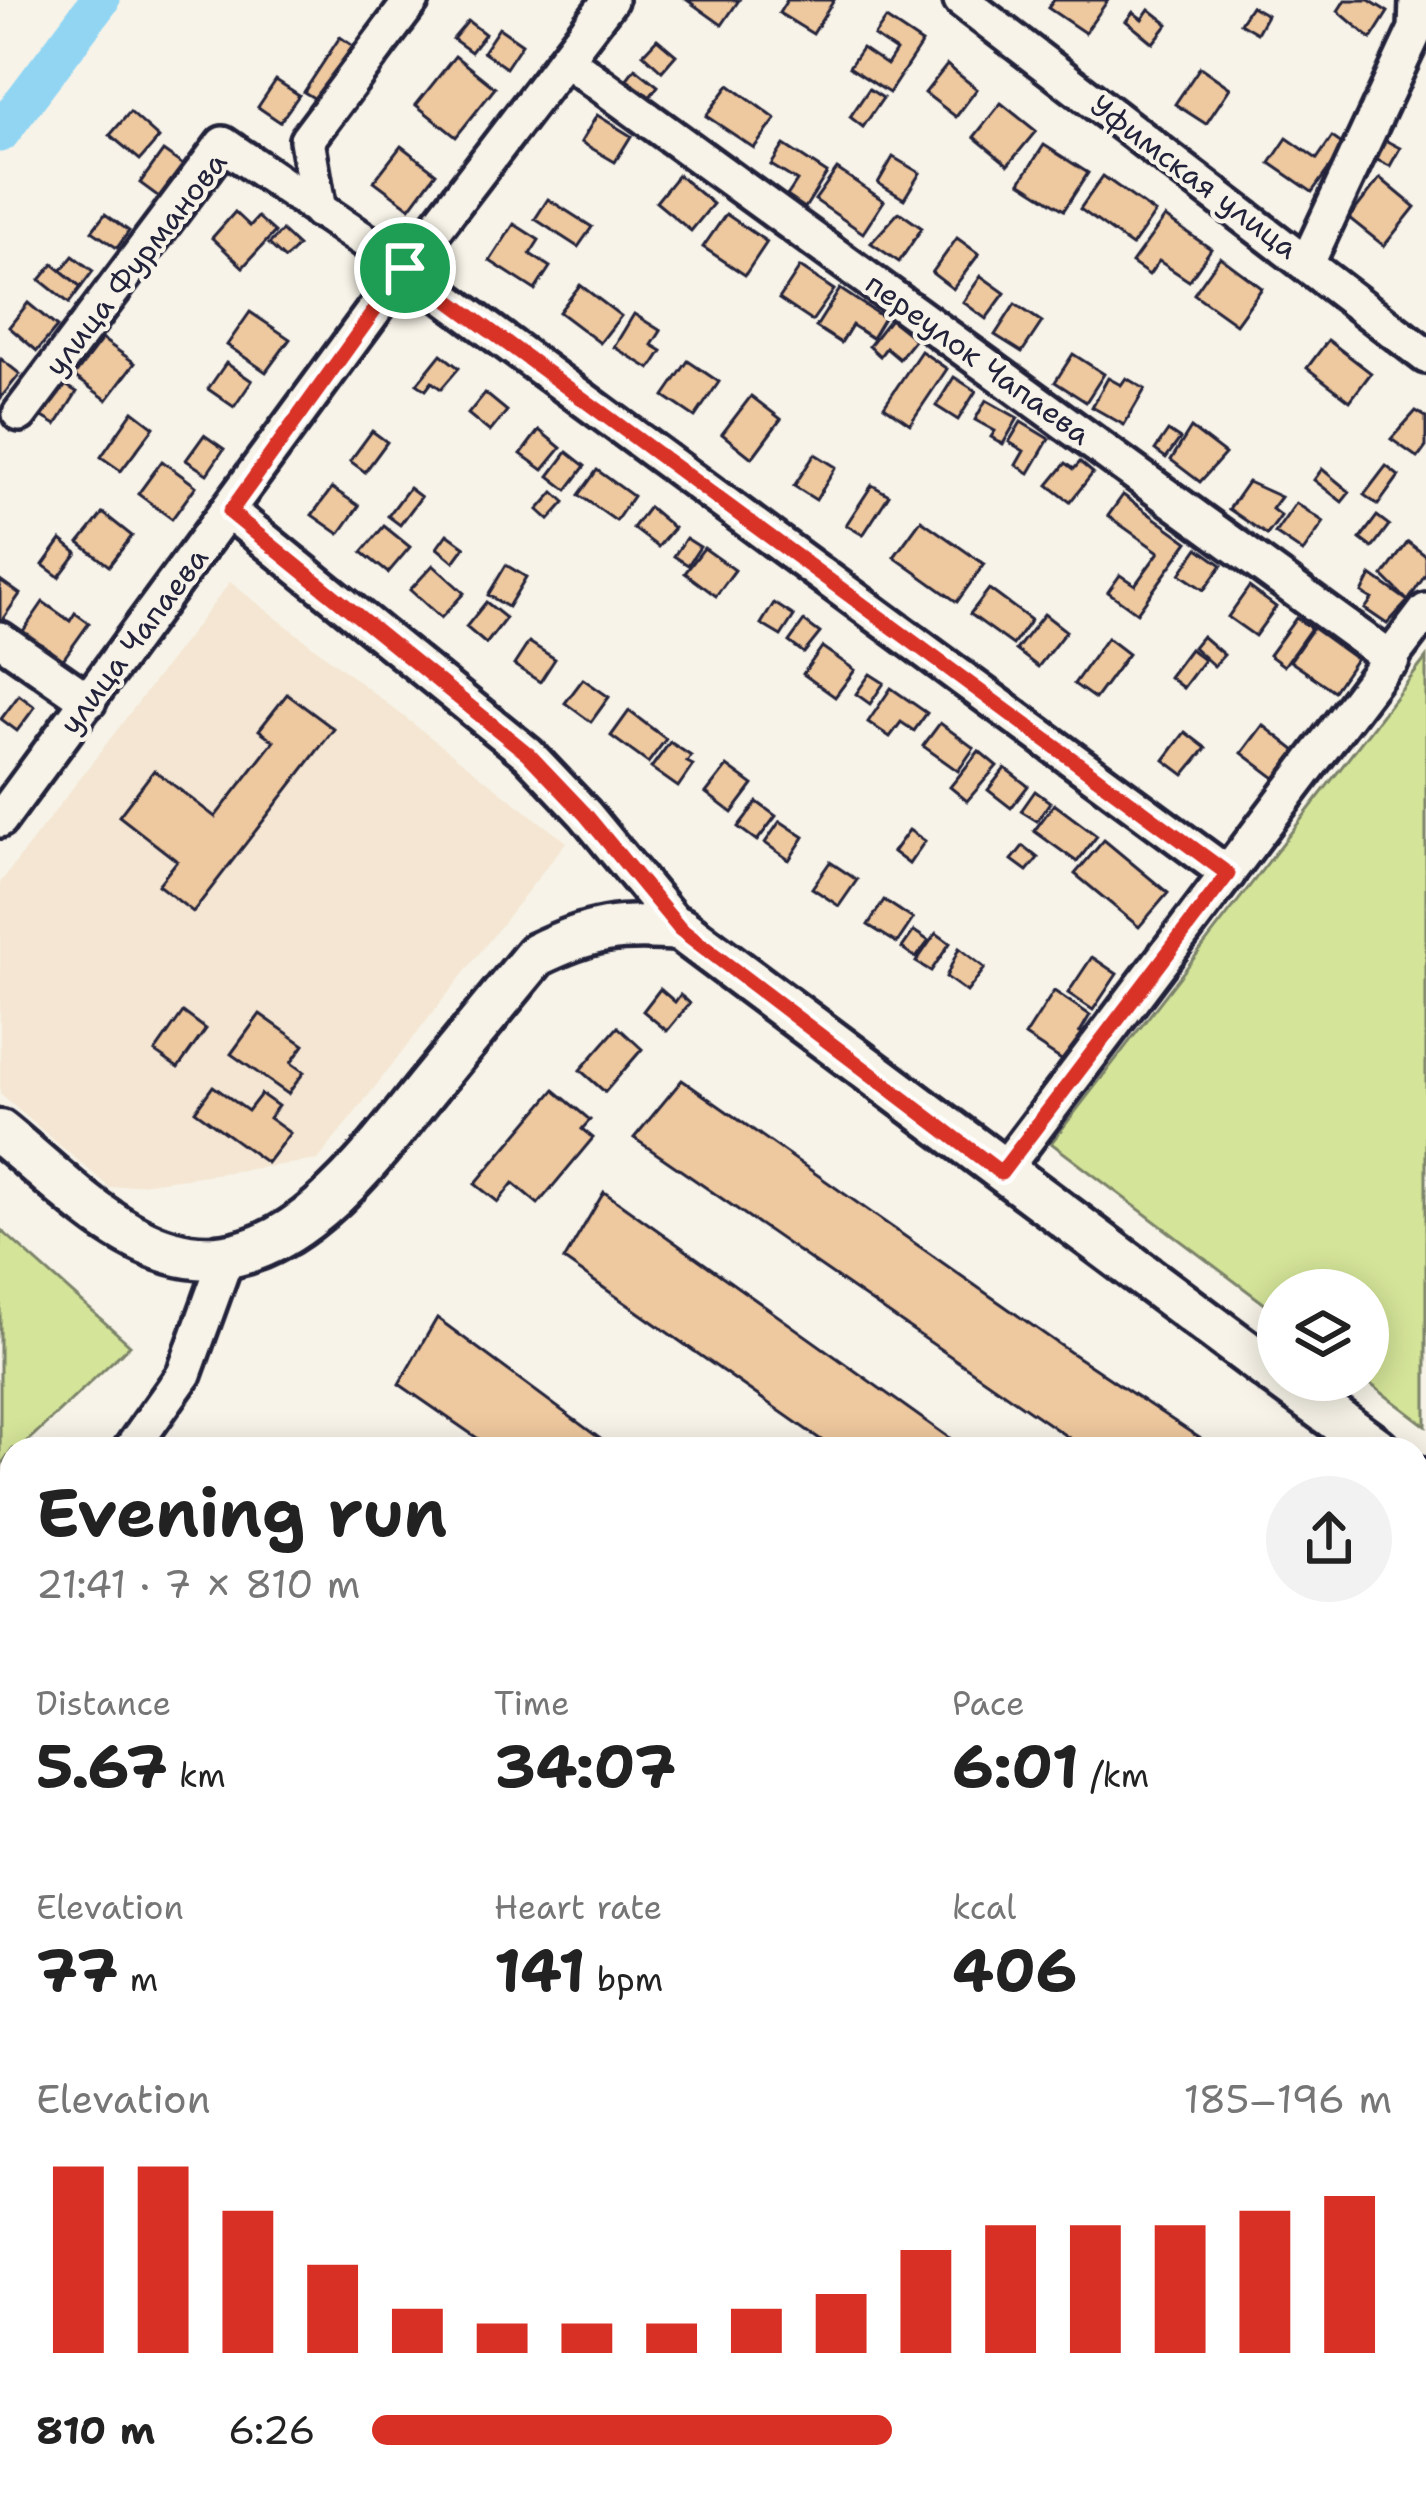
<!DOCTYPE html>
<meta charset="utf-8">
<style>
body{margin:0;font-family:"Shantell Sans",sans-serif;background:#f2f2f2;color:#222;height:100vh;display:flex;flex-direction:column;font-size:45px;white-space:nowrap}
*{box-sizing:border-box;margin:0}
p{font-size:39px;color:#767676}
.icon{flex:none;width:66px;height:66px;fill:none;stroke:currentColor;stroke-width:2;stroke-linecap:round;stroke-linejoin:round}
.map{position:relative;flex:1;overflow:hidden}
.details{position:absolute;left:0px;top:1437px;width:1428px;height:1062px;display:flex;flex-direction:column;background:#fff;border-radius:36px 36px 0 0;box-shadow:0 6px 30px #0003}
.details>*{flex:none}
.fabs{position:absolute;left:1257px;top:1269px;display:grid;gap:24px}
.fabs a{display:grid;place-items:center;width:132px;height:132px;border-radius:50%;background:#fff;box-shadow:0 6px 30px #0003;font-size:60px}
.pin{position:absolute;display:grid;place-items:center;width:102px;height:102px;color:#fff;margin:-51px;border:6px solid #fff;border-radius:50%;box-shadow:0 3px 12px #0007}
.round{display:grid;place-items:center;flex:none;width:126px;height:126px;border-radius:63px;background:#f2f2f2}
.headline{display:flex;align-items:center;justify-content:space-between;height:204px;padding:0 36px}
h1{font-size:66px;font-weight:700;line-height:90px}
.figures{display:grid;grid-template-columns:repeat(3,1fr);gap:18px;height:204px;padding:12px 36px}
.figures div{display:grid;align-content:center}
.figures b{font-size:60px;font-weight:700}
.figures small{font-size:33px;font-weight:400}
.figures p{font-size:33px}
.chart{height:336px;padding:24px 36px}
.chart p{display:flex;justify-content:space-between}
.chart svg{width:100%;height:216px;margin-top:12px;stroke:#d93025;stroke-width:6}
ul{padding:0 36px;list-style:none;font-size:39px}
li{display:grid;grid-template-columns:192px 144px 1fr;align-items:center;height:90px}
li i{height:30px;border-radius:15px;background:#d93025}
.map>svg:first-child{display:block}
</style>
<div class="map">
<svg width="1426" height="2499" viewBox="0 0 1426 2499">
<rect width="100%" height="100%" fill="#f7f3e8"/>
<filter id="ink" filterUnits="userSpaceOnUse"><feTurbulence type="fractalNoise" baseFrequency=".00833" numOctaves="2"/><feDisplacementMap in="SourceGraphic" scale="24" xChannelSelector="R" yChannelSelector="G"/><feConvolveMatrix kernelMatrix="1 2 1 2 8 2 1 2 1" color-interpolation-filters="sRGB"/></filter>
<g filter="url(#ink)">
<polygon fill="#f4e6d2" points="230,582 566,842 318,1160 110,1188 0,1094 0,883"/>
<g fill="#d4e498" stroke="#7b836a" stroke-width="3">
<polygon points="1426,658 1426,1426 1365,1380 1368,1290 1278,1290 1278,1314 1051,1143"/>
<polygon points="0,1229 130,1345 19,1449 12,1449 0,1467"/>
</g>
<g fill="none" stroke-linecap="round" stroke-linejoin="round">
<polyline stroke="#91d5f3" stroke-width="39" points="0,133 100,0"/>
</g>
<g fill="#eec89e" stroke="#22223b" stroke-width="3">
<polygon points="687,0 739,0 722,25"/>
<polygon points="787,0 834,0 813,34 779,13"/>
<polygon points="1054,0 1108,0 1085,33 1048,8"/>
<polygon points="1345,0 1369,0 1388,12 1371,39 1338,11"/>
<polygon points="1251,6 1267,15 1257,33 1240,23"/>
<polygon points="1149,9 1168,24 1153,43 1126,21 1133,12 1142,19"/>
<polygon points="886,19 922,43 889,93 849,67 862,48 887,65 896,51 874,36"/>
<polygon points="468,21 485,34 471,52 453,39"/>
<polygon points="499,28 522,44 506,68 483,52"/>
<polygon points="340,37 353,46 317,100 304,92"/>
<polygon points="657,39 676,55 662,71 643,54"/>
<polygon points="455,56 495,88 456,137 416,105"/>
<polygon points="947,65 977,89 956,117 925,93"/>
<polygon points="1200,67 1230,88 1206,124 1175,104"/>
<polygon points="635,68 658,86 644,105 620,88"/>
<polygon points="276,80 299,95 280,122 258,107"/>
<polygon points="729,85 776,119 754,148 706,116"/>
<polygon points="869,89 883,98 863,127 850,117"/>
<polygon points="1001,103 1036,131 1008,165 974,137"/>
<polygon points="130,112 159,138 140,160 110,135"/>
<polygon points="597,115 631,136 615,162 581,142"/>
<polygon points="1332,137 1345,146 1312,192 1270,163 1287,138 1317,159"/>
<polygon points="1381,138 1400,148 1390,166 1371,157"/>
<polygon points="784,145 827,173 805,208 787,196 797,181 771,165"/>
<polygon points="1044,145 1088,173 1064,210 1020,182"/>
<polygon points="401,146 436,173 410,208 374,181"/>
<polygon points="163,151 183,165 159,197 140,183"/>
<polygon points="893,157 920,173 904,199 878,183"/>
<polygon points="837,169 884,201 863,233 815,200"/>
<polygon points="678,175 713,204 691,231 656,202"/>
<polygon points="1103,176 1155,213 1132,246 1080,209"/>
<polygon points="1380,178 1415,207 1384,246 1349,218"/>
<polygon points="548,199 592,227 578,247 535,219"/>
<polygon points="235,212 250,226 258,217 275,232 243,267 212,238"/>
<polygon points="899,212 922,228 899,262 871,243"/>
<polygon points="105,214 129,231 117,248 92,231"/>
<polygon points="726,214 767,242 745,275 703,247"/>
<polygon points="1165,217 1211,249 1189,281 1159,261 1149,275 1132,263"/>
<polygon points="514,224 539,240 530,254 550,267 535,290 490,261"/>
<polygon points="282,231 298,246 285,259 269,244"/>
<polygon points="957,238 979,254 953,289 932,273"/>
<polygon points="73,256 93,271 81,287 61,271"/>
<polygon points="1220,257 1262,288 1236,324 1194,294"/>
<polygon points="53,264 81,287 69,303 40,280"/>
<polygon points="800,267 834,290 812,321 779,299"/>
<polygon points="981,276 1005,293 986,319 963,302"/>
<polygon points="580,285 621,316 600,343 559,312"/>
<polygon points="840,289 884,318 872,338 852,325 841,343 816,327"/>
<polygon points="28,303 57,327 37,351 9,327"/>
<polygon points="1015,304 1042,322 1022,352 995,335"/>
<polygon points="250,312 290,339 266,372 227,345"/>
<polygon points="634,314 661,331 652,345 662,351 650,369 614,347"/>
<polygon points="890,319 915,339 899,359 886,348 880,356 869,346"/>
<polygon points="102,339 135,363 107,400 74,376"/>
<polygon points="1328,340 1371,373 1350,401 1307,368"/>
<polygon points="921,351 947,369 910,424 884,406"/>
<polygon points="441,354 459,368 441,389 432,382 426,390 417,384"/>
<polygon points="1073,354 1104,374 1086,402 1055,382"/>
<polygon points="1,359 20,374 0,399 0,361"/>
<polygon points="688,361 719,382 695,417 664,396"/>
<polygon points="226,363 252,381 234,407 208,389"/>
<polygon points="954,377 976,391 958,420 936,406"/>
<polygon points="1108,378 1121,385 1126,378 1145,389 1124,425 1092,407"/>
<polygon points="62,383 77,392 56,425 41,416"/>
<polygon points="485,393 507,411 490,432 468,414"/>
<polygon points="751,396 781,419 752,458 722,434"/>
<polygon points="986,400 1018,418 1003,444 991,437 995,431 975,420"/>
<polygon points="133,411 154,427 121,471 101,457"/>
<polygon points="1416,411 1426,417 1426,447 1418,458 1391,439"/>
<polygon points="1021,422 1049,439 1029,473 1016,465 1024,451 1009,442"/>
<polygon points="1191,428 1225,454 1200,482 1171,460"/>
<polygon points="539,430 561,448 543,470 521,454"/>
<polygon points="372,431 387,442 365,472 350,461"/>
<polygon points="1168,431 1180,439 1166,458 1155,450"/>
<polygon points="204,435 224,449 207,474 186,460"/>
<polygon points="567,452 585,466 567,490 549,476"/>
<polygon points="815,454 836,467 816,500 794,486"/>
<polygon points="162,461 196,486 172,519 138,494"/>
<polygon points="1080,462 1093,473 1070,502 1048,485 1066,463 1074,469"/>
<polygon points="1386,466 1399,476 1378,505 1364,495"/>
<polygon points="1322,469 1350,492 1342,502 1314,480"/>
<polygon points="597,470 633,496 616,521 579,495"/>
<polygon points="1248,482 1281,497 1272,509 1281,516 1267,535 1229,509"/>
<polygon points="872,485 889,495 863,535 846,525"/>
<polygon points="332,488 359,506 339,534 312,515"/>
<polygon points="409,488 421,497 400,525 388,516"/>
<polygon points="554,492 565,502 549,520 538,510"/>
<polygon points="1123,495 1188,542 1137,613 1108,592 1120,575 1135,585 1159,552 1108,516"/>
<polygon points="1296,503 1324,522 1303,552 1275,533"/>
<polygon points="649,507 674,528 658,547 633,528"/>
<polygon points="103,513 132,536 109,566 79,543"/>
<polygon points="1377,516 1389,525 1372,548 1360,539"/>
<polygon points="921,520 984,564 957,602 894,557"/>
<polygon points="384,526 410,547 388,573 362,552"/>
<polygon points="447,534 465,547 454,562 437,548"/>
<polygon points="686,538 700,547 688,565 674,556"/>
<polygon points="61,540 77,553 59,577 43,565"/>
<polygon points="1408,542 1426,556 1426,574 1408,601 1383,576"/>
<polygon points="704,548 735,570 716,596 685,573"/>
<polygon points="1198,548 1222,565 1204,590 1180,574"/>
<polygon points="433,565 464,593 441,618 410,590"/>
<polygon points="506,565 526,577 508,607 488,595"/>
<polygon points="1371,575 1408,601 1387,624 1365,609 1372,599 1362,593"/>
<polygon points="0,580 20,594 0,623"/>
<polygon points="1249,587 1276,607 1255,636 1228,617"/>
<polygon points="989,589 1031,620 1013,645 970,614"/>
<polygon points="43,602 70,621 75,613 89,623 59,665 19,637"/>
<polygon points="486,602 506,618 486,644 466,627"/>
<polygon points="774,603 794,616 781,636 761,624"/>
<polygon points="1044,614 1066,631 1038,667 1016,650"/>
<polygon points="1296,618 1311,628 1284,666 1269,655"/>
<polygon points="804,621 820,633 804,653 789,642"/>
<polygon points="1313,628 1356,659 1334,691 1290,661"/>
<polygon points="1202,636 1224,655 1214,666 1193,647"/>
<polygon points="1107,638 1128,654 1095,699 1074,684"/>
<polygon points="529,642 555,659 540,682 514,665"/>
<polygon points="822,647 855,670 835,697 803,674"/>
<polygon points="1190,649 1204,660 1183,688 1169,677"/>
<polygon points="870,674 884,683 870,704 856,694"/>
<polygon points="583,679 609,697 591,722 565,703"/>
<polygon points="891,688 927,713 914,731 901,722 890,737 868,722"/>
<polygon points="287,694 334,729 193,912 158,885 177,861 119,816 154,770 215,817 274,741 259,730"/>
<polygon points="19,695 35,707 17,731 1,719"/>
<polygon points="629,711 666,739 648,763 611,736"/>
<polygon points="940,723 974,748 958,771 923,746"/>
<polygon points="1263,725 1296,751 1275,778 1242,753"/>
<polygon points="1185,732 1206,748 1184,775 1164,760"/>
<polygon points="670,742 691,756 687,762 693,765 678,787 651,768"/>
<polygon points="979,751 997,766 967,801 950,787"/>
<polygon points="727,766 753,785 732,813 706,793"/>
<polygon points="1005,768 1028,786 1011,808 988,790"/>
<polygon points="1035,791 1050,802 1037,821 1021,811"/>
<polygon points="757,802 776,816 757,841 738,827"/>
<polygon points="1054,804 1097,836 1077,862 1034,831"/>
<polygon points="780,821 804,837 789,860 765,843"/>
<polygon points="909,830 925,841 909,864 893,852"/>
<polygon points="1104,840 1168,893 1139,927 1075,874"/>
<polygon points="1023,846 1038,858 1027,871 1012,860"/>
<polygon points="830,862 857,880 839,906 812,888"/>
<polygon points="884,900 913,919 897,943 868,925"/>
<polygon points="914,931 929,941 916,958 902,948"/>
<polygon points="936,933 950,943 931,971 916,962"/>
<polygon points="959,948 985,968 967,992 946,977"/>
<polygon points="1092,957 1117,974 1093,1010 1068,993"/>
<polygon points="660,989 675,1002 680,995 690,1003 667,1031 643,1011"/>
<polygon points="1054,991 1090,1015 1080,1032 1092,1036 1072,1067 1025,1036"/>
<polygon points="183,1012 206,1029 178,1068 155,1052"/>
<polygon points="260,1014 304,1045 291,1063 304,1072 288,1094 231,1054"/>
<polygon points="618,1027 642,1049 605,1092 580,1070"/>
<polygon points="682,1080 1070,1352 1216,1449 1085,1449 634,1138"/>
<polygon points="213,1086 248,1111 261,1094 278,1106 269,1118 290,1133 267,1163 195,1111"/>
<polygon points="554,1090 590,1120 582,1129 593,1138 538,1204 513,1183 498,1202 475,1184"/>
<polygon points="604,1192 965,1449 834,1449 564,1260"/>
<polygon points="437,1318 610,1446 608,1449 493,1449 399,1384"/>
<polygon points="0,2059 12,2067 12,2095 3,2089 0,2094"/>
<polygon points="253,2487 310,2487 324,2494 322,2499 247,2499"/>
<polygon points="785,2487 837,2487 833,2499"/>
</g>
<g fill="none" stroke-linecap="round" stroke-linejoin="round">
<g stroke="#22223b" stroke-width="42">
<g id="minor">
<polyline points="961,0 1426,356"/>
<polyline points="565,59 1392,660"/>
<polyline points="319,211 307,140 412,0"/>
<polyline points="1308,261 1416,29 1417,0"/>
<polyline points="20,414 223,144 405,268 1228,874"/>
<polyline points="230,512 528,754 585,814 680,929"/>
<polyline points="0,639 89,701"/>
<polyline points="0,820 405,268 610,0"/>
<polyline points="1001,1173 1426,611"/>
<polyline points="131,1449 184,1374 227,1256"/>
<polyline points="0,1624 12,1607"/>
<polyline points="0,2132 12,2128"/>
<polyline points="1416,2280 1426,2290"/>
<polyline points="1416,2405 1426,2419"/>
<polyline points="398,2487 426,2499"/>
<polyline points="1392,2487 1394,2499"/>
</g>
</g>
<g stroke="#22223b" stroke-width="51">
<g id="major">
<path d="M0,1132C51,1173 107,1234 171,1252C284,1286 371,1156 431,1083C466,1040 501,998 536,955C591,928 619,924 680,929L1278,1376"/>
<polyline points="1283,1380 1377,1449"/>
<polyline points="1416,1478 1426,1485"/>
<polyline points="1416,1903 1426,1874"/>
<polyline points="1216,2499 1220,2487"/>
</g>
</g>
<use href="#minor" stroke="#f7f3e8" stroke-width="33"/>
<use href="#major" stroke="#f7f3e8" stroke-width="42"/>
</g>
</g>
<g fill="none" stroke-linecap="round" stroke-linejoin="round" filter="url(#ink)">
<g stroke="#fff" stroke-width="24">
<polygon id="route" points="405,268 1228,874 1001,1173 680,929 585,814 528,754 230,512"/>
</g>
<use href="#route" stroke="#d93025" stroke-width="15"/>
</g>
<g text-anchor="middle" stroke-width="9" stroke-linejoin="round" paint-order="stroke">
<g font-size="30" fill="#22223b" stroke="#f7f3e8">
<text transform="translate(1194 177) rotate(37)" y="10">Уфимская улица</text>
<text transform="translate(136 264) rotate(-52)" y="10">улица Фурманова</text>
<text transform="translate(978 359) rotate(36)" y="10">переулок Чапаева</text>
<text transform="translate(134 641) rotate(-53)" y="10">улица Чапаева</text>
</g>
</g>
</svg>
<div class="fabs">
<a><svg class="icon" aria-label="layers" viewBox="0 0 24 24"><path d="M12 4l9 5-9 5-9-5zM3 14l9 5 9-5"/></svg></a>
</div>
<div class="pin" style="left:405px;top:268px;background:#1e9e55"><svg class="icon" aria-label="arrive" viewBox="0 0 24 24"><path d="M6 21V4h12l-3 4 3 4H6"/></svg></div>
<section class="details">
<div class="headline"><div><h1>Evening run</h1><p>21:41 · 7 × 810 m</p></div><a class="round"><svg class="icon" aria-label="share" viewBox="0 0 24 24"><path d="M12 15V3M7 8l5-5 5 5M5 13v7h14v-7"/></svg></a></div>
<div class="figures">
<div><p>Distance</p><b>5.67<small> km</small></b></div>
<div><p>Time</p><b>34:07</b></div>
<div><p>Pace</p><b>6:01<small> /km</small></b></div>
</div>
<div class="figures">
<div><p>Elevation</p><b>77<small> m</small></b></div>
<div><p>Heart rate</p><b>141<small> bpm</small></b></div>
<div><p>kcal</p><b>406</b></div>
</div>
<div class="chart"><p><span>Elevation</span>185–196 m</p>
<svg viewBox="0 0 160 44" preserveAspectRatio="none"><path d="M5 44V6M15 44V6M25 44V15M35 44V26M45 44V35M55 44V38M65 44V38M75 44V38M85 44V35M95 44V32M105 44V23M115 44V18M125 44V18M135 44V18M145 44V15M155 44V12"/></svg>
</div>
<ul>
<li><b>810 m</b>6:26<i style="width:51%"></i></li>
</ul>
</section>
</div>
